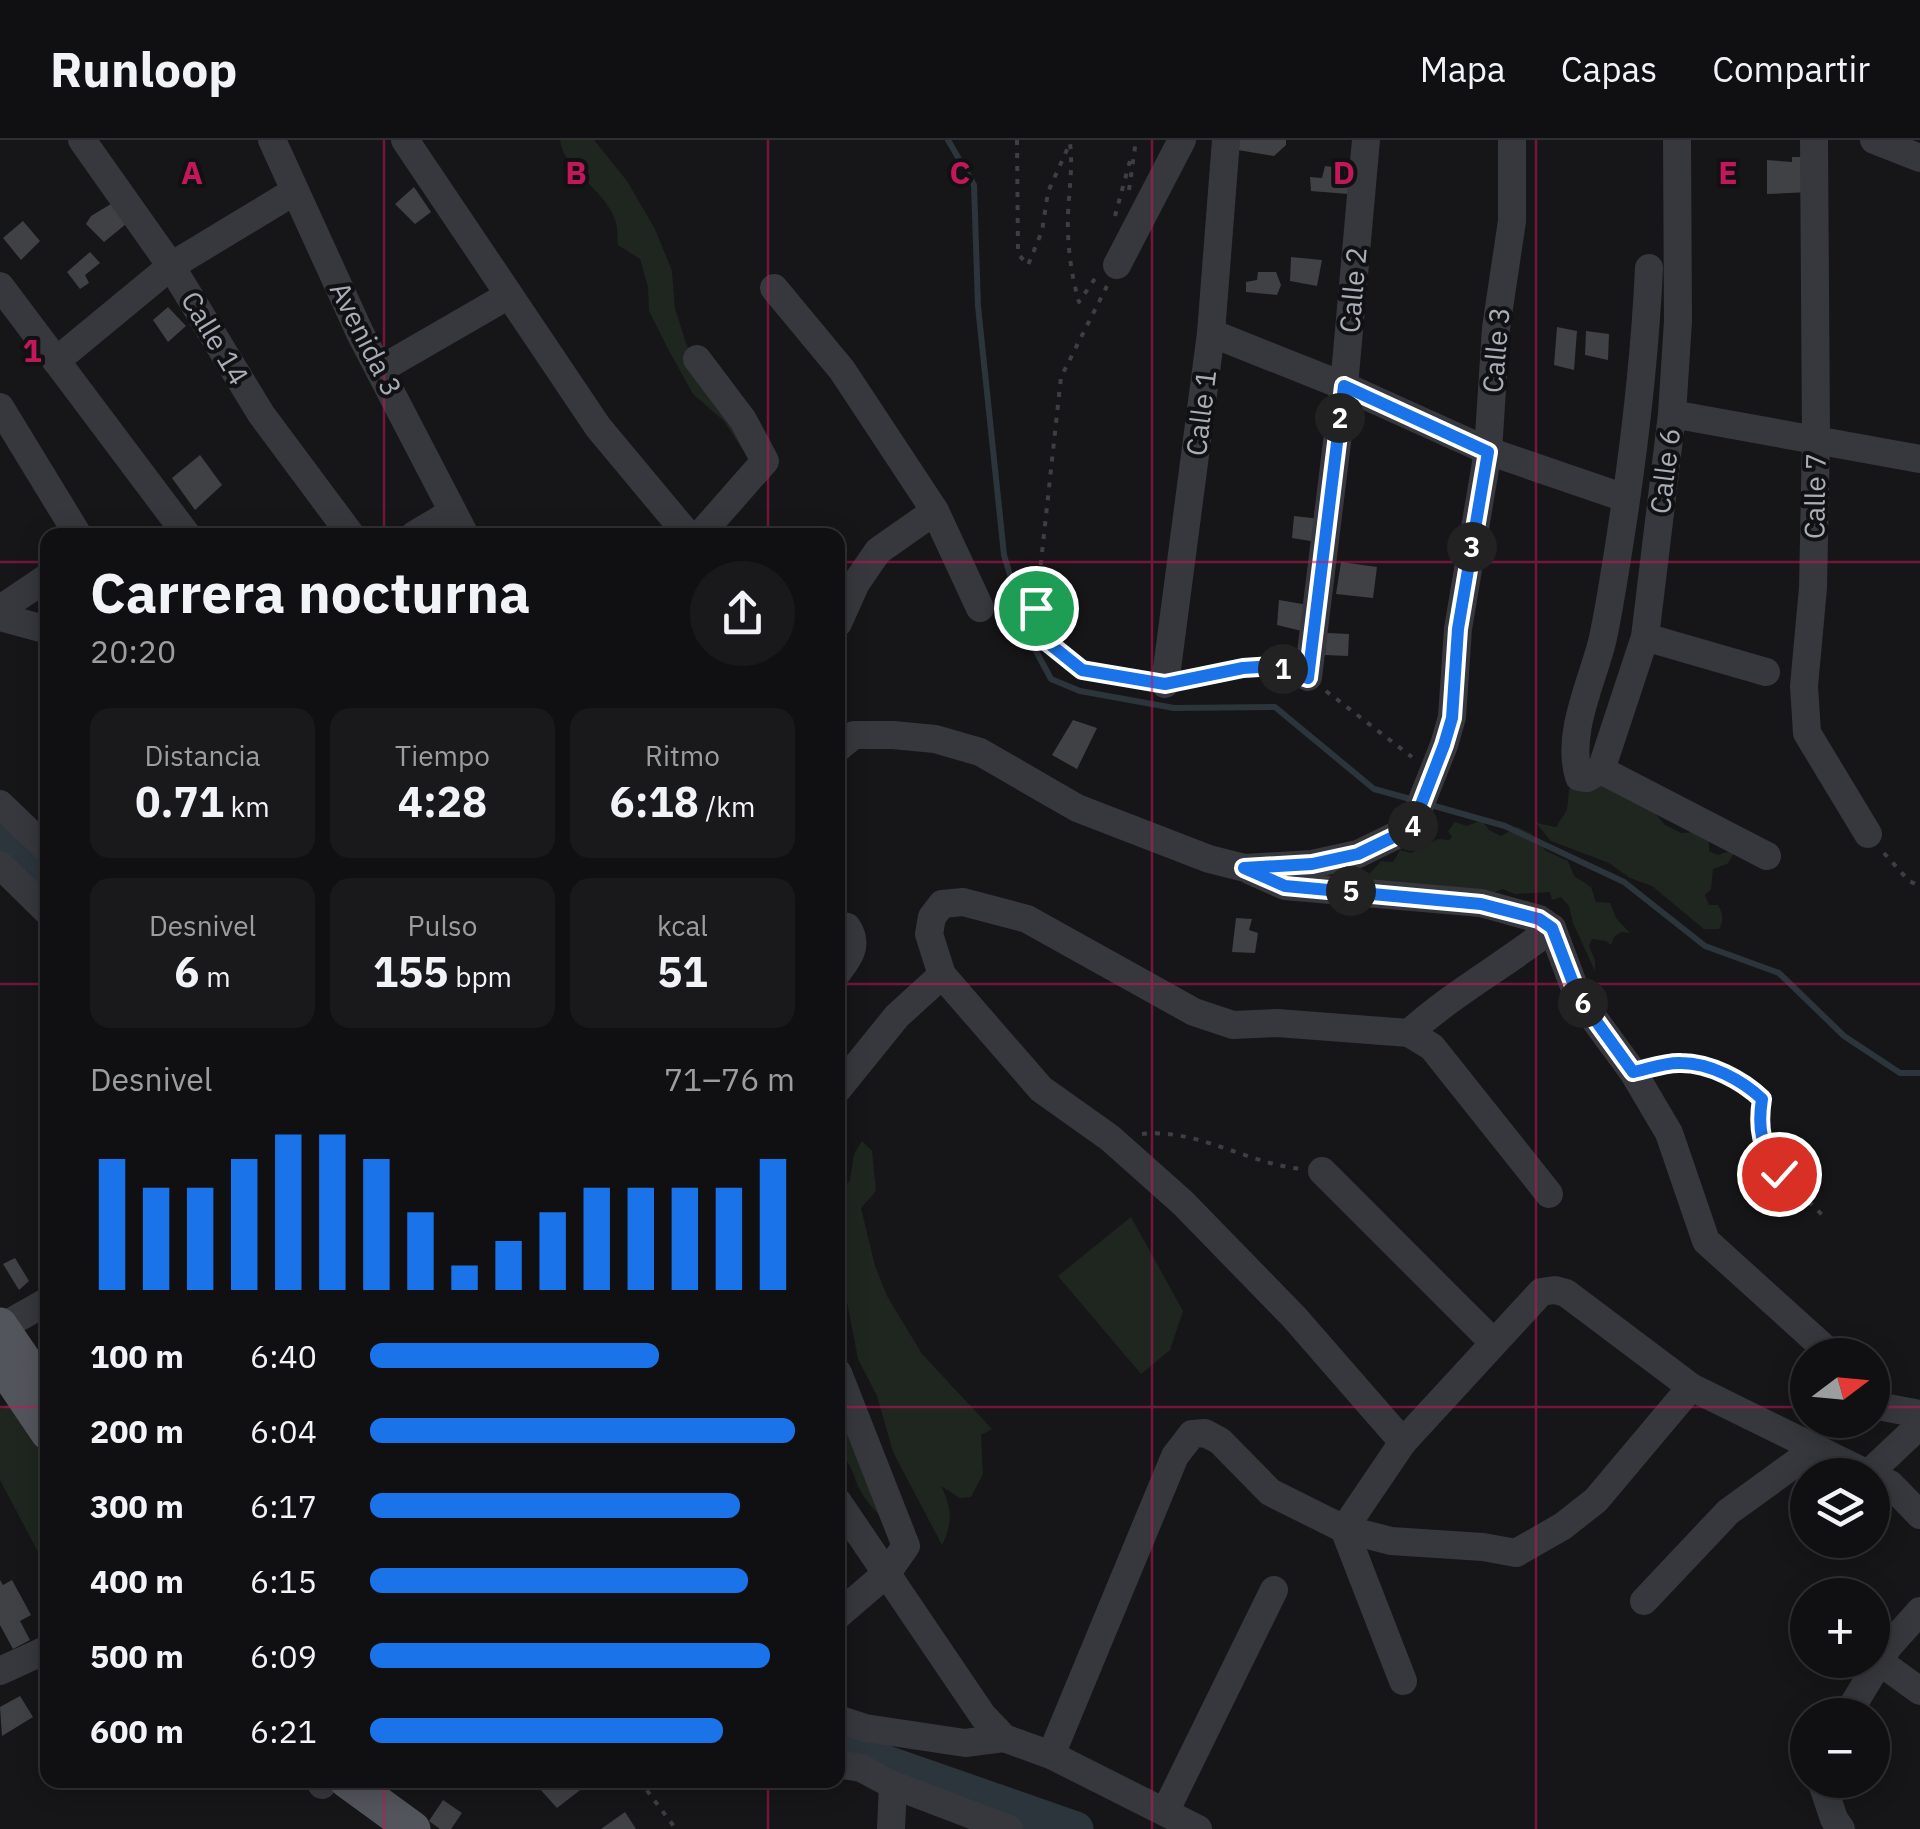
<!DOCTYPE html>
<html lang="es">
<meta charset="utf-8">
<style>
body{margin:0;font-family:"IBM Plex Sans",sans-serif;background:#19191b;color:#f1f3f6;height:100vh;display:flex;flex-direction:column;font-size:38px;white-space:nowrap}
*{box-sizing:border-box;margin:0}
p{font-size:32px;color:#9c9d9f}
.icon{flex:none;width:55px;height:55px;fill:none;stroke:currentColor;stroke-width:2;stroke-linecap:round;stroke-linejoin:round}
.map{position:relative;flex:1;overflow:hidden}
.details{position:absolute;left:40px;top:388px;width:805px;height:1260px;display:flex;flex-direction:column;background:#101012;border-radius:20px;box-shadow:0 5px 25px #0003,0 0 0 2px #303032}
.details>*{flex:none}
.needle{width:65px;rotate:74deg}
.controls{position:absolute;left:1790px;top:1198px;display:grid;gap:20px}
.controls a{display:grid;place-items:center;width:100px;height:100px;border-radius:50%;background:#101012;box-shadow:0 5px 25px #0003,0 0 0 2px #303032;font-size:50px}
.pin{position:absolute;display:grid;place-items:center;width:85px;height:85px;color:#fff;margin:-42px;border:5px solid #fff;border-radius:50%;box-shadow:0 2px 10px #0007}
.km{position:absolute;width:50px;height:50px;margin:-25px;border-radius:50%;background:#222;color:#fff;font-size:28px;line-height:50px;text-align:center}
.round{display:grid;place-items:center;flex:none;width:105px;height:105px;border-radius:52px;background:#19191b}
.summary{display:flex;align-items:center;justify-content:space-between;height:170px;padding:0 50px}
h1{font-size:55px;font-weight:800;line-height:75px}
.stats{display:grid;grid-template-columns:repeat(3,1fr);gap:15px;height:170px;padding:10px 50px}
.stats div{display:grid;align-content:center;border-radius:20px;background:#19191b;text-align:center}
.stats b{font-size:42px;font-weight:800}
.stats small{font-size:28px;font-weight:400}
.stats p{font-size:28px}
.chart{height:280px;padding:20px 50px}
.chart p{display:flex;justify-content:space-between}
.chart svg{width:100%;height:180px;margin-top:10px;stroke:#1a73e8;stroke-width:6}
ul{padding:0 50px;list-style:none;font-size:32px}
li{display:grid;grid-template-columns:160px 120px 1fr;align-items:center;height:75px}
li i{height:25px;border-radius:12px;background:#1a73e8}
header{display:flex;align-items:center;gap:60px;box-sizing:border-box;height:140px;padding:0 50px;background:#101012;border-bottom:2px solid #303032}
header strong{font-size:48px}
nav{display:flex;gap:55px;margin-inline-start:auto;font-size:35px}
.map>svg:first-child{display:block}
</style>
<header>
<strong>Runloop</strong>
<nav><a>Mapa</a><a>Capas</a><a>Compartir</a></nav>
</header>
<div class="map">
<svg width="1920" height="1689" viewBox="0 0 1920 1689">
<rect width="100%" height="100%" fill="#161618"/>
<g fill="#1e261f">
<path d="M560,0H594L627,41L655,89L672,131L675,169L700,246L729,275L748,318L724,281L693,254L666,205L649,171L648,147L640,119L618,105C617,97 618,87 615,80C605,49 564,31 560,0Z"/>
<path d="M1612,643L1654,672L1665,685L1681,693L1704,691L1709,697V711L1718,715L1729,711L1734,714L1727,724L1713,729L1711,749L1705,755L1709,765H1718C1723,774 1724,781 1719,789H1704L1652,746L1630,738L1609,723L1551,701L1536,683L1556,687L1567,670L1569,649Z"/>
<polygon points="1482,680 1489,690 1501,696 1517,687 1532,694 1546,711 1568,721 1574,736 1591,747 1596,762 1610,763 1616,778 1630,793 1621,792 1614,797 1611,805 1606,801 1592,799 1589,806 1595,820 1595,831 1573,783 1569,766 1561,757 1552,760 1550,752 1515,754 1503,749 1486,755 1340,738 1356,728 1369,734 1381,721 1393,722 1400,710 1411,713 1438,699 1449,700 1452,697 1448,691 1455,682 1467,686"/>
<path d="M862,1001L872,1011L876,1051L861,1068L875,1126L887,1156L922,1214L992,1289L981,1295L983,1334L971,1357L960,1358L941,1346C952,1367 953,1383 942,1405L893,1312L877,1256L858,1219L847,1162L838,1135L839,1054L850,1040L854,1014Z"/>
<polygon points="1131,1077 1183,1171 1170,1210 1141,1234 1058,1136"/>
<path d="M838,1233L898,1394C885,1380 868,1366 859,1348C852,1333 852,1323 838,1312Z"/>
<polygon points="18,1260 47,1303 47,1429 0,1340 0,1269"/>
</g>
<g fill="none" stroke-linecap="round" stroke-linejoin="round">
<g stroke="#2c353c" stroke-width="6">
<polyline points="948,0 974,45 978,166 1004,415 1029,498 1051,539 1080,551 1174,568 1275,567 1374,649 1414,660"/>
<polyline points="1431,665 1505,686 1624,742 1705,806 1779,833 1844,896 1900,933 1920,933"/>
</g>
<g stroke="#2c353c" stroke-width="35">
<polyline points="0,698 48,747"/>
<polyline points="838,1606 1076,1689"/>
</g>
</g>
<g fill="#404145">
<polygon points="1239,0 1286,0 1286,5 1274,16 1238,10"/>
<polygon points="1792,17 1805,17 1811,52 1767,54 1767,20 1792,22"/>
<polygon points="1325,26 1352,29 1348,54 1311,51 1310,37 1322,38"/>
<polygon points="414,47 431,72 415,84 395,64"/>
<polygon points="111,64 126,84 104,102 86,84 91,76"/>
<polygon points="23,81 40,101 21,120 3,98"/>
<polygon points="90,112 100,123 85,135 89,143 80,149 67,132"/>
<polygon points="1291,117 1322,120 1317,146 1290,141"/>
<polygon points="1258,132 1276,132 1281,145 1277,155 1246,152 1246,142 1257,140"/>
<polygon points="168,167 186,186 168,202 153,180"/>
<polygon points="1557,187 1577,191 1574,230 1554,225"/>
<polygon points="1586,191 1609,194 1608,220 1585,215"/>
<polygon points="200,315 222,345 195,370 172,338"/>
<polygon points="1294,376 1320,379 1317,402 1292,398"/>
<polygon points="1341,422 1377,427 1373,458 1336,454"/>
<polygon points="1279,460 1308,465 1306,492 1277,485"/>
<polygon points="1327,493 1349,494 1348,516 1325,515"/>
<polygon points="1073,580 1097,588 1077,629 1052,615"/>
<polygon points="1236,778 1252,779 1249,790 1258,793 1255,813 1232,812"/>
<polygon points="15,1118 29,1141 19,1150 3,1124"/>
<polygon points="0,1440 3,1445 12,1440 31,1475 20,1481 30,1500 13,1509 0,1485"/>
<polygon points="20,1556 33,1577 2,1596 0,1567"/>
<polygon points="551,1640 579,1640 584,1647 557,1668 539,1648"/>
<polygon points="443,1660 462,1673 451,1689 440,1689 429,1681"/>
<polygon points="625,1672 636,1689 601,1689"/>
</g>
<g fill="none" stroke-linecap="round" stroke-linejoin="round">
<g stroke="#3d3f44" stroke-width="4" stroke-dasharray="5 8" stroke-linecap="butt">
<path d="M1017,0L1018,114L1028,125L1042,91L1048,52L1070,3C1073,27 1069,50 1068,75C1067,103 1071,135 1079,162L1096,137"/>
<polyline points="1129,50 1136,0"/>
<polyline points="1115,76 1131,17"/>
<polyline points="1107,146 1061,237 1036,468 1041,497 1082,530 1145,541"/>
<path d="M1189,539C1220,533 1256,519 1287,530"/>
<polyline points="1326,551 1412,617"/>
<polyline points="1884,713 1909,741 1920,746"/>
<path d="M1657,927C1695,920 1734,931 1762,959C1752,1024 1785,1035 1824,1077"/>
<path d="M1142,994C1197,988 1248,1024 1302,1029"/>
<polyline points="639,1640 676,1689"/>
</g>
<g stroke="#37383d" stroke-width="28">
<polyline points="82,0 171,126 261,274 351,395"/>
<polyline points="272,0 360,193 465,395"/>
<polyline points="405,0 598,287 688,395"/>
<polyline points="1814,0 1816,298 1813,448 1804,546 1807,593 1868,694"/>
<polyline points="1874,0 1920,18"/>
<polyline points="1117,125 1182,0"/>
<path d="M1649,128C1644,236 1630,343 1612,449C1609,467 1606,485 1602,502C1591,545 1566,594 1579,637L1587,638L1601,630L1645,497L1672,274L1678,181L1677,0"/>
<polyline points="0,146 187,395"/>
<polyline points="774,148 842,230 935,371 980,468"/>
<polyline points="1211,193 1344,246 1488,311 1625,358"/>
<polyline points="697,219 743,280 765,321 700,395"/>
<polyline points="56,221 171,126 295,51"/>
<polyline points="381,229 509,155"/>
<polyline points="0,267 78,395"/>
<polyline points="1672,274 1920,319"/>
<polyline points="414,395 451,373"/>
<polyline points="0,469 48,437"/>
<polyline points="0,477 48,490"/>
<polyline points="838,483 856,443 878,411 935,371"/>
<polyline points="1645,497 1766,532"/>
<polyline points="1308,537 1344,246 1366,0"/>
<polyline points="1165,544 1211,193 1226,0"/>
<polyline points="838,608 854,595 893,595 935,599 980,612 1077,668 1209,719 1245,728 1312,724 1358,714 1411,688 1444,605 1452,577 1458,489 1488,311 1496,188 1512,81 1512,0"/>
<polyline points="1601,630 1767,716"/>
<polyline points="0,664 48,710"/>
<polyline points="0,725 48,772"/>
<polyline points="1251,731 1285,746 1481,763 1539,779 1552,788 1578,857 1633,932 1669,993 1706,1101 1832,1215"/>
<path d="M838,785L847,787C859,805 849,817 838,832"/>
<path d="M1409,893C1453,853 1505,825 1552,788"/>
<polyline points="838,949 897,876 942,835"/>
<polyline points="1322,1031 1492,1201"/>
<polyline points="0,1188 48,1161"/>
<polyline points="838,1233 906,1406 887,1433 838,1475"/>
<polyline points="1872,1265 1920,1274"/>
<polyline points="1403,1302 1294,1177 1183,1063 1110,998 1041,949 942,835 929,794 932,777 942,764 963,762 1027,779 1194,872 1233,885 1277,883 1409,893 1432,907 1549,1054"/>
<polyline points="1868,1334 1920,1285"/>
<polyline points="1872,1336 1890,1344 1920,1375"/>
<polyline points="838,1362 983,1576 1004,1598 1051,1615 1198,1689"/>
<polyline points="1644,1461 1728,1372 1815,1309"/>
<polyline points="1880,1522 1920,1551"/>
<polyline points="0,1531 48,1509"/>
<polyline points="1403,1541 1344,1389 1403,1302 1541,1152 1555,1150 1566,1153 1691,1247 1870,1335"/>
<polyline points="1847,1575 1888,1507 1920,1471"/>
<polyline points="838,1579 865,1588 965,1603 1004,1598"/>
<polyline points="1051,1615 1175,1316 1192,1294 1205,1293 1220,1301 1270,1352 1344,1389 1391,1401 1483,1407 1516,1413 1563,1386 1596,1360 1691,1247"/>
<polyline points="838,1624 861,1628 893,1645 1009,1689"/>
<polyline points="1821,1640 1834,1679 1841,1689"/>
<polyline points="322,1645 326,1640"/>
<polyline points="1165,1672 1274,1450"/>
<polyline points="891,1689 893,1645"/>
</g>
<g stroke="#53555c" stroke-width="35">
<polyline points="0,1185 36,1238"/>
<polyline points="0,1222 48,1293"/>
<polyline points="346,1640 413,1689"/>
</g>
</g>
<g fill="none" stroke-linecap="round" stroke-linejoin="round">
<g stroke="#fff" stroke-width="20">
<path id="route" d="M1036,468L1041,497L1082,530L1165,544L1243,528L1274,526L1308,538L1344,246L1488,312L1458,489L1452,578L1444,605L1412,688L1358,714L1312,724L1244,728L1285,746L1481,764L1539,779L1552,788L1578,856L1633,932C1648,929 1666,922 1681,923C1710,923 1742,940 1762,959C1757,990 1762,1007 1779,1034"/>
</g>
<use href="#route" stroke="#1a73e8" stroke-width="12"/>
</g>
<path fill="none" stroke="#c2185b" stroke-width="2.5" stroke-opacity="0.55" d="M384,0V395M768,0V395M1152,0V1689M1536,0V1689M0,422H48M838,422H1920M0,844H48M838,844H1920M0,1267H48M838,1267H1808M1872,1267H1920M384,1640V1689M768,1640V1689"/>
<g text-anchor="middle" stroke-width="8" stroke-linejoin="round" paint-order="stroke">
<g font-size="28" fill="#a8adb8" stroke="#111113">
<text transform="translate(1353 150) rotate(-85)" y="10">Calle 2</text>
<text transform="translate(215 198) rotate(59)" y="10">Calle 14</text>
<text transform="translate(366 199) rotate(63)" y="10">Avenida 3</text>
<text transform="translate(1496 210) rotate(-85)" y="10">Calle 3</text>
<text transform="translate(1201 273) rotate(-83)" y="10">Calle 1</text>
<text transform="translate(1665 331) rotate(-83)" y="10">Calle 6</text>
<text transform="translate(1815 356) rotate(-89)" y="10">Calle 7</text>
</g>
</g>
<g font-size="32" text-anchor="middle" font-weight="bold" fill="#c2185b" stroke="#111113" stroke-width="8" stroke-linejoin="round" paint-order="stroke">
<text x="192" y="44">A</text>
<text x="576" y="44">B</text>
<text x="960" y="44">C</text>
<text x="1344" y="44">D</text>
<text x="1728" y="44">E</text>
<text x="32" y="222">1</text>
</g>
</svg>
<div class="controls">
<a><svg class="needle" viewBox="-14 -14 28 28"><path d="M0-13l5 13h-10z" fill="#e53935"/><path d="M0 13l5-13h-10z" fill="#9c9d9f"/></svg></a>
<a><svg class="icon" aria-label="layers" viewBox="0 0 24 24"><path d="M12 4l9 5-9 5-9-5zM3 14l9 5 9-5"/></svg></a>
<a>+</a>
<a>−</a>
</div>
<div class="pin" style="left:1036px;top:468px;background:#1e9e55"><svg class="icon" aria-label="arrive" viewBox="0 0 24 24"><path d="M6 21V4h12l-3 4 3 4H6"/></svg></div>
<div class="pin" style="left:1779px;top:1034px;background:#d93025"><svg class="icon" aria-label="check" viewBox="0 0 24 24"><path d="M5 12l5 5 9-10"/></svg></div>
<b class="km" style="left:1283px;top:529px">1</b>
<b class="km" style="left:1340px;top:278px">2</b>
<b class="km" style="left:1472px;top:407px">3</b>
<b class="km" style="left:1413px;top:686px">4</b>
<b class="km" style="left:1351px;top:751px">5</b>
<b class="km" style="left:1583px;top:863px">6</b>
<section class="details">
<div class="summary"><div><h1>Carrera nocturna</h1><p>20:20</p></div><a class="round"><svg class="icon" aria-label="share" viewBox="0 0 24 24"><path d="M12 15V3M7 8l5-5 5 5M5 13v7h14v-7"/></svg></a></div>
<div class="stats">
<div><p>Distancia</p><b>0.71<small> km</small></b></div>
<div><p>Tiempo</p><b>4:28</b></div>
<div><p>Ritmo</p><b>6:18<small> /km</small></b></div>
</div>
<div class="stats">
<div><p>Desnivel</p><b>6<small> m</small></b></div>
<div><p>Pulso</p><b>155<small> bpm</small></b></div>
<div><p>kcal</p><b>51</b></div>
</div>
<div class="chart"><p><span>Desnivel</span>71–76 m</p>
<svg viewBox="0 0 160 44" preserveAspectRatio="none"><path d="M5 44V12M15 44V19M25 44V19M35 44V12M45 44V6M55 44V6M65 44V12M75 44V25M85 44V38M95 44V32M105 44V25M115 44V19M125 44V19M135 44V19M145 44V19M155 44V12"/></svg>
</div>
<ul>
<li><b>100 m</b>6:40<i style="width:68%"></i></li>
<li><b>200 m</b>6:04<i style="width:100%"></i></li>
<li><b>300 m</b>6:17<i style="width:87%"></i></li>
<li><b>400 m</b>6:15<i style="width:89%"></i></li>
<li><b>500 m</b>6:09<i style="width:94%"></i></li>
<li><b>600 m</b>6:21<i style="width:83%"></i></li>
</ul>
</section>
</div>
